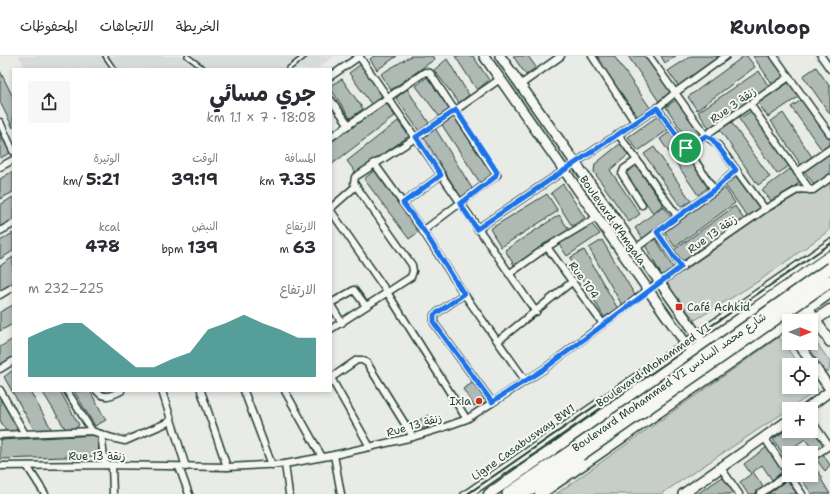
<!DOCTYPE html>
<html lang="ar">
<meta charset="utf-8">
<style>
body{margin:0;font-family:"Shantell Sans","Playpen Sans Arabic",sans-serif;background:#f7f7f7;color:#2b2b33;direction:rtl;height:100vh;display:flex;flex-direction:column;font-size:15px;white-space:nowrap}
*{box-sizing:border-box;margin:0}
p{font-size:13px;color:#7c7c81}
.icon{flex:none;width:22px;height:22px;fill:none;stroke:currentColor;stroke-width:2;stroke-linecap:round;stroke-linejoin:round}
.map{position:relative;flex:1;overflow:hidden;direction:ltr}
.sheet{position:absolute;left:12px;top:12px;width:320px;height:324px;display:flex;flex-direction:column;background:#fff;border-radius:0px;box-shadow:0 2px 6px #0003;direction:rtl}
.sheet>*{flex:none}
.needle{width:26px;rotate:90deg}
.fabs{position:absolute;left:782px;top:258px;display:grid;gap:8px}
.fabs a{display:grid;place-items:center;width:36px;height:36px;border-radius:0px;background:#fff;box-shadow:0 2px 6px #0003;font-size:20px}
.pin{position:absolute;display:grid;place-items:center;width:34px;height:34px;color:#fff;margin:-17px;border:2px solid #fff;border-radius:50%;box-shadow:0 1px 4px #0007}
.round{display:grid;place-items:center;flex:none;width:42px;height:42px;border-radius:0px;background:#f7f7f7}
.head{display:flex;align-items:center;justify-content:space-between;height:68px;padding:0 16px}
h1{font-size:22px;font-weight:700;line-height:30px}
.figures{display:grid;grid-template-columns:repeat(3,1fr);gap:6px;height:68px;padding:4px 16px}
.figures div{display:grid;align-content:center}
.figures b{font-size:17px;font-weight:700}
.figures small{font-size:11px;font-weight:400}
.figures p{font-size:11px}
.chart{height:112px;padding:8px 16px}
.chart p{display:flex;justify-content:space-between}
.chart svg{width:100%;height:72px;margin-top:4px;fill:#0f766e;opacity:.7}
header{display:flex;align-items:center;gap:24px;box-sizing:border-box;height:56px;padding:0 20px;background:#fff;border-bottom:1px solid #e1e1e2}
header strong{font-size:19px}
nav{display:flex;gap:22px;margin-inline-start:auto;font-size:14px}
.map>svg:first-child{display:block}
</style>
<header>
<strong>Runloop</strong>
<nav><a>الخريطة</a><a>الاتجاهات</a><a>المحفوظات</a></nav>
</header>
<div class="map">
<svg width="830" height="438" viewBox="0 0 830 438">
<rect width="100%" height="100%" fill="#e9ebe7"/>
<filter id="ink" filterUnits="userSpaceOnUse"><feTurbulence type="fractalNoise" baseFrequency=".025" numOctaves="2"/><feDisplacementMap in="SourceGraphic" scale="8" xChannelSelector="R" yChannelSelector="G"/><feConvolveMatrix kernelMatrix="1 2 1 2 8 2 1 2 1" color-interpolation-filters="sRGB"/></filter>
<g filter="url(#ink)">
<polygon fill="#d8dcd8" points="19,0 334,0 316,13 25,13"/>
<g fill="#c7cec9" stroke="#73867e">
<polygon points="830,124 830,174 759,225 695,264 665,228 768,156 795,139 815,135"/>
<polygon points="811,279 830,306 829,315 826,316 824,313 803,287 811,287"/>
<polygon points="779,281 799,309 789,309 789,331 811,331 811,325 818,334 661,438 556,438"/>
</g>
<g fill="#b0bab5" stroke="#1f3d34">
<polygon points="374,0 397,0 377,14 370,3"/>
<polygon points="411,0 432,0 435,3 391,34 381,18"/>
<polygon points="455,0 473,0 489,24 477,34"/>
<polygon points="513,0 528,0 536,11 526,19"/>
<polygon points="595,0 614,0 651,53 638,61"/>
<polygon points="628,0 646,0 673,38 660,47"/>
<polygon points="661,0 676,0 665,7"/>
<polygon points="691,0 720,0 722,2 679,31 668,15"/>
<polygon points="744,0 747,0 755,11 697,54 688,41"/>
<polygon points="753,0 770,0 785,21 773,29"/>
<polygon points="447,3 469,39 459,47 434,14"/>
<polygon points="361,8 383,39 371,48 349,17"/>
<polygon points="816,11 830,31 830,58 803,20"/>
<polygon points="0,15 13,41 13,72 0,46"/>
<polygon points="759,15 769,31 709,72 698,56"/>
<polygon points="427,21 449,53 439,60 416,30"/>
<polygon points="342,23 363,53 350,62 331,33 331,29"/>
<polygon points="791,25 800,40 768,61 758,47"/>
<polygon points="407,33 429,67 419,75 396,42"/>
<polygon points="677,43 702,79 690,87 666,51"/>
<polygon points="803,43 830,82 830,88 822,94 791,51"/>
<polygon points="386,47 395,60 331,109 331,86"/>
<polygon points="751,55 789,110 777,118 739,63"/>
<polygon points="783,57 812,101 801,109 771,65"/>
<polygon points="658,60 668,74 638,95 628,81"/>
<polygon points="454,61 493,120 481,128 442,69"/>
<polygon points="398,65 409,80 356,117 347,105"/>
<polygon points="731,66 770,121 758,129 720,74"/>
<polygon points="435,72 473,134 461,142 423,80"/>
<polygon points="671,75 710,130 698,139 660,83"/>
<polygon points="0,77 10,97 0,102"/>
<polygon points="621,87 628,99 610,114 640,158 629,166 594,116 595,108"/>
<polygon points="654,91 691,145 681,151 644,98"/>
<polygon points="830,95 830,121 816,131 804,115"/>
<polygon points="635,108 663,149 653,157 624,115"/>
<polygon points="376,113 421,174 409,183 364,123"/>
<polygon points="790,113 800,126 773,147 762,134"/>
<polygon points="13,115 13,136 0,143 0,123"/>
<polygon points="738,120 762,154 749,163 725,129"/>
<polygon points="563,128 585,162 572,170 551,137"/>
<polygon points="725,132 735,147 675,191 665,176"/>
<polygon points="547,138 558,155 501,191 490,173"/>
<polygon points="13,141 13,164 0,172 0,149"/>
<polygon points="663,150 671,161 643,183 635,172"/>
<polygon points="735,150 745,165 684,208 674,194"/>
<polygon points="559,159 569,174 514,209 505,194"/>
<polygon points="591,167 600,178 567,200 559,188"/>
<polygon points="13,177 13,195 0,203 0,185"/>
<polygon points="656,183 675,215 663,222 645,189"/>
<polygon points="602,184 636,241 622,249 589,192"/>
<polygon points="584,194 618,253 604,261 570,202"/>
<polygon points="13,201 13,228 0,236 0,210"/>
<polygon points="13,249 13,268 0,275 0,256"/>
<polygon points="13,283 13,302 0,310 0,291"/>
<polygon points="13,314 13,335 30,335 52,374 35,375 4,321"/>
<polygon points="474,326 486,342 474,350 463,333"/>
<polygon points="42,335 60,335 79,369 74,374 66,374"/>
<polygon points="74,335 90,335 106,364 95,370"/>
<polygon points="0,337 17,367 17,377 7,377 0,364"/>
<polygon points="428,359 434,370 420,373 416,366"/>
<polygon points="811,366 826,389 815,397 805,383 795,390 800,397 789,397 789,408 773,383 789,372 789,375 811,375"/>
<polygon points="98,379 99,400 0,403 0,384"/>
<polygon points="767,391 783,415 772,424 762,409 753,416 764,432 755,438 748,438 740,426 751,418 744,408"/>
<polygon points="823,398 830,409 825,415 816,403"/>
<polygon points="813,409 823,422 821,423 830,438 812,438 799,420 811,419 811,411"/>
<polygon points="724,420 736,438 697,438"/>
<polygon points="787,424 797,438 768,438"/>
</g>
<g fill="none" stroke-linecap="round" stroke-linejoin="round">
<g stroke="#1f3d34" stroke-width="6">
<g id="lane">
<polyline points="105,0 114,13"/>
<polyline points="187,0 204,13"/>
<polyline points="288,13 305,0"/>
<polyline points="463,438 830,185"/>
<polyline points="472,438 830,191"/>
</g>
</g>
<g stroke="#1f3d34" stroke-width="9">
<g id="street">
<polyline points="359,0 536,256"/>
<polyline points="592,0 635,66"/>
<polyline points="649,0 706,80 718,89 765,153"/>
<polyline points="774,0 830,78"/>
<polyline points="821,0 830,13"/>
<polyline points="331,20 360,0"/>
<polyline points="520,29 561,0"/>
<polyline points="331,44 349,69"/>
<polyline points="750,48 810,134"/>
<polyline points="657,52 687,92 714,134"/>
<polyline points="0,66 13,95"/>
<polyline points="618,78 678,161"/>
<polyline points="331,81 425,16 430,17 497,119 423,175"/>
<polyline points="687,92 789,21"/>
<polyline points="637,104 624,113 622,118 642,149"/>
<polyline points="374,107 423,175 464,238 525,324"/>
<polyline points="0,111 13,104"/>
<polyline points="797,116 830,93"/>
<polyline points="403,147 441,119"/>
<polyline points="331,152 356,130"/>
<polyline points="331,155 387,236 466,362"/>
<polyline points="477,173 657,52 676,36 726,0"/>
<polyline points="0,175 13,168"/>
<polyline points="657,176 681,211"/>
<polyline points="547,191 603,268"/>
<polyline points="636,192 714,134 736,114"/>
<polyline points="509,218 547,191 597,161"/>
<polyline points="464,238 434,259 434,267 492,346"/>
<polyline points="0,239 13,231"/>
<polyline points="331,247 354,234 366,250"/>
<polyline points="331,249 342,267"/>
<polyline points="331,273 411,221 413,215 412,209 354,127 355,121 417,81 500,23"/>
<polyline points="498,285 573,225"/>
<polyline points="0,313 13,305"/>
<polyline points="0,334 25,378"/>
<polyline points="67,335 92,375"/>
<path d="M97,335C104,344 112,339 121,335"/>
<polyline points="162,335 186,411"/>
<polyline points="201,335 227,411"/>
<polyline points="244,335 272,409"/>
<polyline points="285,335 322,401"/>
<polyline points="811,364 829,390"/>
<polyline points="101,378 105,409"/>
<polyline points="0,379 92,375 112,382 125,385 171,365"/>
<polyline points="764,381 789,419"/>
<polyline points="370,391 331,322 357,304 362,304 367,307 413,381"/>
<polyline points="334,399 341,438"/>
<polyline points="811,402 830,389"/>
<polyline points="285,408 289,438"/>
<polyline points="112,409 113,438"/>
<polyline points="0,410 105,409 227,411 285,408 334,399 413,381 439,373 467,363 544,313 648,234 765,153 799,133 813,134 830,122"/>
<polyline points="27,410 45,438"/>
<polyline points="179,411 189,438"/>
<polyline points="721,412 739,438"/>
<polyline points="789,419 802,438"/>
<polyline points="760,438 789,417"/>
</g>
</g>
<g stroke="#1f3d34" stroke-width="12">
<g id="secondary">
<polyline points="484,0 696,302"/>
<polyline points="500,0 707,293"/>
<polyline points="805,247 830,286"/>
<polyline points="798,287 830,333"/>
<polyline points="806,353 830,335"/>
<polyline points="683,438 789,364"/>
</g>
</g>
<g stroke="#1f3d34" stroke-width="13">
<g id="primary">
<polyline points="790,265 830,237"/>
<polyline points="811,267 830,254"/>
<polyline points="489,438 830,200"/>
<polyline points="540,438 789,266"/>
</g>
</g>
<g stroke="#1f3d34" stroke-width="14">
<g id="highway">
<polyline points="508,438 574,393"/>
<polyline points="523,438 580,399"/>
</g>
</g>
<use href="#lane" stroke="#f6f6f2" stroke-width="3"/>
<use href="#street" stroke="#f6f6f2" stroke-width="6"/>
<use href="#secondary" stroke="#f6f6f2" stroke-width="9"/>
<use href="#primary" stroke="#f6f6f2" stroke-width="10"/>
<use href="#highway" stroke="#f6f6f2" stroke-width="11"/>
<g stroke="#1f3d34" stroke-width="14" stroke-linecap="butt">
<g id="highway-bridge">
<polyline points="574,393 830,212"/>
<polyline points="580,399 830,225"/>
</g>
</g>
<use href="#highway-bridge" stroke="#f6f6f2" stroke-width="11"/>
</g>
</g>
<g fill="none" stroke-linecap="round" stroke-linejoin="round" filter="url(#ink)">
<g stroke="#fff" stroke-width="8">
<polygon id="route" points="657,52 686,92 706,80 712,83 736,114 714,134 657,176 681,211 544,313 492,346 434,267 434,259 464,238 424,175 403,147 441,119 416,81 456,54 497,116 495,121 460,148 477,173"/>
</g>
<use href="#route" stroke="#1a73e8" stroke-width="5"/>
</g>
<g fill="#c8321e" stroke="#f6f6f2" stroke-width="1.5">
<rect x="675" y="247" width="8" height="8" rx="2"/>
<circle cx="479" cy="345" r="4"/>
</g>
<g text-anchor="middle" stroke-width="4" stroke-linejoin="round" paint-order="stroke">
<g font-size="11" fill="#1f3d34" stroke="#f6f6f2">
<text transform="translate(733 49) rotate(-35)" y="4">Rue 3 زنقة</text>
<text transform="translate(613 164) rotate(55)" y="4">Boulevard d'Amgala</text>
<text transform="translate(712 178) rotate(-35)" y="4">Rue 13 زنقة</text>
<text transform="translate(584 224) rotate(54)" y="4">Rue 104</text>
<text transform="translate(653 309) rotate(-35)" y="4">Boulevard Mohammed VI</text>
<text transform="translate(669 326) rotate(-35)" y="4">Boulevard Mohammed VI شارع محمد السادس</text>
<text transform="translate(414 369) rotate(-16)" y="4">Rue 13 زنقة</text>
<text transform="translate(523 386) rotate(-35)" y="4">Ligne Casabusway BW1</text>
<text x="97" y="404">Rue 13 زنقة</text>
</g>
<g font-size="11" fill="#1f3d34" stroke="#f6f6f2" text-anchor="start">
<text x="687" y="255">Café Achkid</text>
<text x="471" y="349" text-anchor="end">Ixia</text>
</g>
</g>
</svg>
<div class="fabs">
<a><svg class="needle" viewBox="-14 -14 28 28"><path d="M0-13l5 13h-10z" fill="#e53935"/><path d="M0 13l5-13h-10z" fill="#7c7c81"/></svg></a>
<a><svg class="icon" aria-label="locate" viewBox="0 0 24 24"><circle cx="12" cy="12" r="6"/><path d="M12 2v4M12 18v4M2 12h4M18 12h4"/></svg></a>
<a>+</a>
<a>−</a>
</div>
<div class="pin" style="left:686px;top:92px;background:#1e9e55"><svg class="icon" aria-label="arrive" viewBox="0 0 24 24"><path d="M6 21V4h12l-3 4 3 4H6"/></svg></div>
<section class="sheet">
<div class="head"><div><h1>جري مسائي</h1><p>18:08 · 7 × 1.1 km</p></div><a class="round"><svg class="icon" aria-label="share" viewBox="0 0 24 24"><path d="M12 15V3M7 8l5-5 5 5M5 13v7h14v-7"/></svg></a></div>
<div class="figures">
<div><p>المسافة</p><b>7.35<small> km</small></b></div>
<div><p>الوقت</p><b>39:19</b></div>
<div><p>الوتيرة</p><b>5:21<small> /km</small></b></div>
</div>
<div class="figures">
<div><p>الارتفاع</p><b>63<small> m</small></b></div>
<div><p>النبض</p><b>139<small> bpm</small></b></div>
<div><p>kcal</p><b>478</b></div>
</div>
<div class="chart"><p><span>الارتفاع</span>225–232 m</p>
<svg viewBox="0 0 160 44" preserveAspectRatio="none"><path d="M0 44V20L10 15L20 11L30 11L40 20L50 29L60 38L70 38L80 33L90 29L100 15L110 11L120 6L130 11L140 15L150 20L160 20V44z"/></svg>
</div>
</section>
</div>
